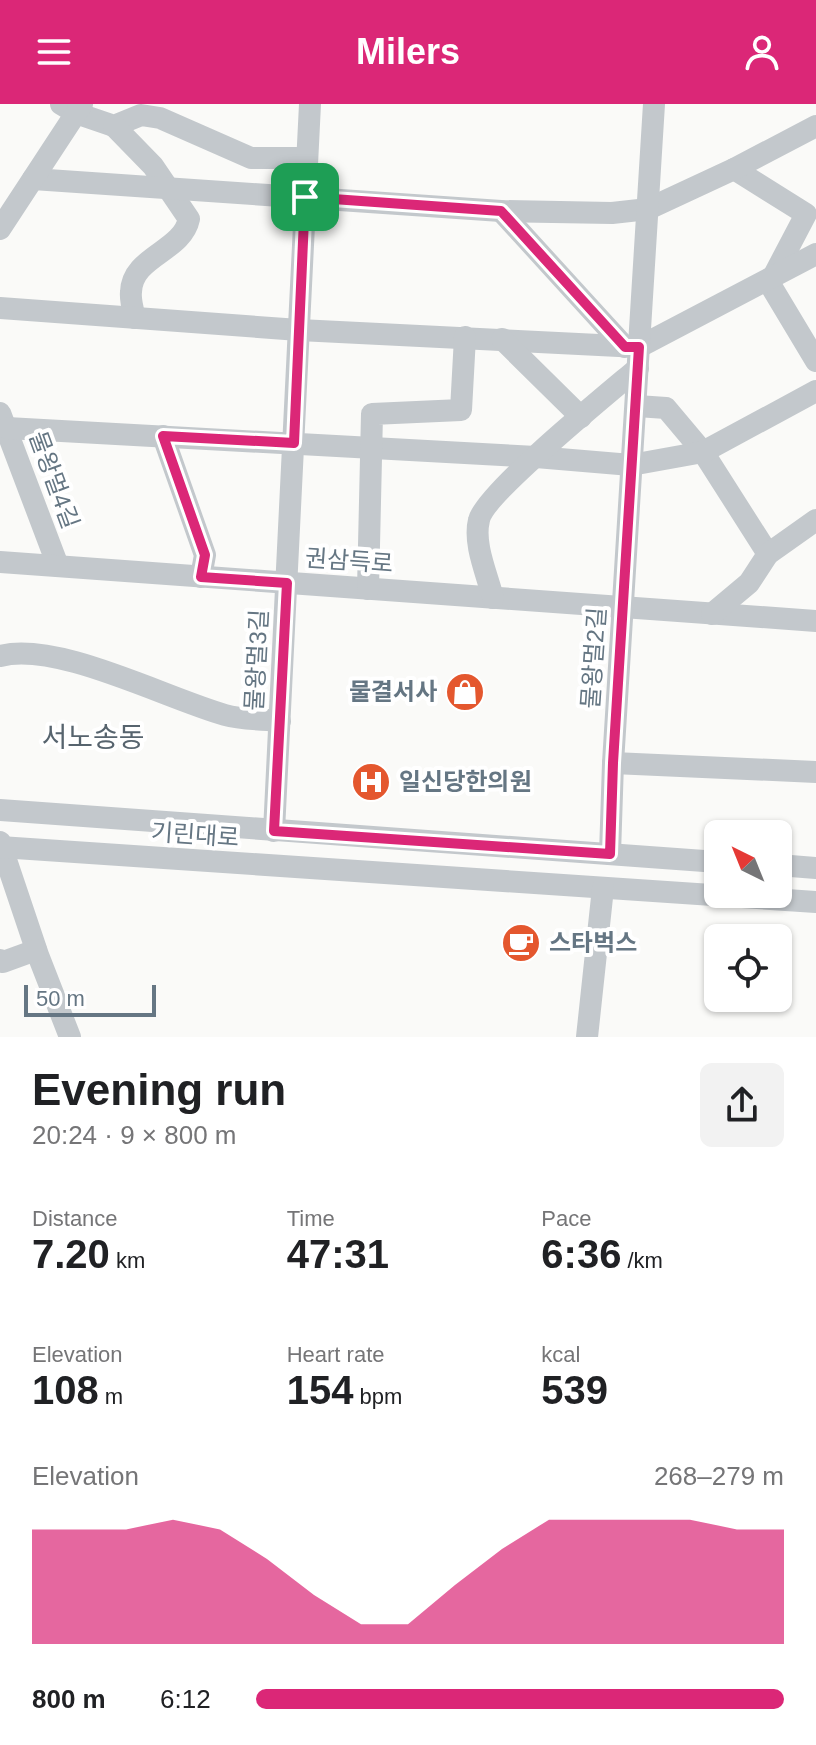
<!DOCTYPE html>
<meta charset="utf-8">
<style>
body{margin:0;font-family:Helvetica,"Noto Sans KR",sans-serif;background:#f2f2f2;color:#202124;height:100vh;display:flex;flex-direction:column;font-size:30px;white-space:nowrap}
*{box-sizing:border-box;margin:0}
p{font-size:26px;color:#757577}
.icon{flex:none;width:44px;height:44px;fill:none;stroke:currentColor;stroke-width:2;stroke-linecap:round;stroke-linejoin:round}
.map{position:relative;height:933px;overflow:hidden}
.panel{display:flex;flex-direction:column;background:#fff;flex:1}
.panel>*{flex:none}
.needle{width:52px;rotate:317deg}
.tools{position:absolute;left:704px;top:716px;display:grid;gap:16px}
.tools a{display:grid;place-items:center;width:88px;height:88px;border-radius:12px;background:#fff;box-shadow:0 2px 6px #0004;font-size:40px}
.scale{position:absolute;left:24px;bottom:20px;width:132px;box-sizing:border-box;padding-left:8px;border:4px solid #657683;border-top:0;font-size:22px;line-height:28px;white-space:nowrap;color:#657683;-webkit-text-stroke:6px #fff;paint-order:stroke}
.pin{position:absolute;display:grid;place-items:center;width:68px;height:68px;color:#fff;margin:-34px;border-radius:16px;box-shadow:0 4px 12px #0006}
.round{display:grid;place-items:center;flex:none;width:84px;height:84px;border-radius:12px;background:#f2f2f2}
.overview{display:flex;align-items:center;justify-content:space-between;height:136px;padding:0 32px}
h1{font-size:44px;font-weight:700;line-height:60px}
.figures{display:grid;grid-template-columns:repeat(3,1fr);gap:12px;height:136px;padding:8px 32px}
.figures div{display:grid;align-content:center}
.figures b{font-size:40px;font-weight:700}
.figures small{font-size:22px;font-weight:400}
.figures p{font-size:22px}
.chart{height:224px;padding:16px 32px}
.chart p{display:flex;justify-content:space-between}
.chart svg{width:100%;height:144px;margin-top:8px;fill:#db2777;opacity:.7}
ul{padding:0 32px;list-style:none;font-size:26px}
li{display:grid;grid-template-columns:128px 96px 1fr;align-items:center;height:60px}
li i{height:20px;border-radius:10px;background:#db2777}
header{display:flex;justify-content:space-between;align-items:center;height:104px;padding:0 32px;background:#db2777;color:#fff;font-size:36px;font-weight:700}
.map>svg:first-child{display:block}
</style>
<header><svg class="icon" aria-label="menu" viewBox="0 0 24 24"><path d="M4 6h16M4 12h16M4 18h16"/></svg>Milers<svg class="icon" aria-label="person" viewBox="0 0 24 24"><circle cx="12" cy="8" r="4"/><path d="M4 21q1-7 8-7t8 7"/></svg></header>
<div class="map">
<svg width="816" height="933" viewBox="0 0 816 933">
<rect width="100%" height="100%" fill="#fafaf8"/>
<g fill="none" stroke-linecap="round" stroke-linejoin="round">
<g stroke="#c3c8cc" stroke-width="22">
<polyline points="61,0 76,9 114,22 141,11 160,14 251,54 307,54"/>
<path d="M114,22L153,62L189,115C182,148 132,152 131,188C130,196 133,206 135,214"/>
<polyline points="734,65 806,110 774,171"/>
<polyline points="33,75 501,107 612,109 648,105 734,65 816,22"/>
<polyline points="501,107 625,243"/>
<polyline points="0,125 82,0"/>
<polyline points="768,177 816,257"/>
<polyline points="0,204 299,226 639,243 816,150"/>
<polyline points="502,235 581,313"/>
<polyline points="637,302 666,304 703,348 768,450"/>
<polyline points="0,309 58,462"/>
<polyline points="7,324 536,353 631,361 703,348 816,287"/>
<polyline points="163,332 205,451 201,473"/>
<polyline points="0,458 816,517"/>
<polyline points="368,485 372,310 461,306 465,233"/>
<path d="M493,494C487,470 473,440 479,416C484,390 611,287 638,264"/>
<polyline points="712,510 749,479 768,450 816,416"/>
<path d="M0,552C57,537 165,594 225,611C242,616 262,615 280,617"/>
<polyline points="613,659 816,668"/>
<polyline points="0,706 718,758"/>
<polyline points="274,727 310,0"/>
<polyline points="0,738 38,851 70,933"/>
<polyline points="0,743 816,798"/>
<polyline points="610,750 613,659 654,0"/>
<polyline points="778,761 816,764"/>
<polyline points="0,856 3,858 36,846"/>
<polyline points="587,933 603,784"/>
</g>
</g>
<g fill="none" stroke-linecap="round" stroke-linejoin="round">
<g stroke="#fff" stroke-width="16">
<polygon id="route" points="305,93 501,107 625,243 639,243 613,659 610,750 274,727 287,479 201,473 205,451 163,332 294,339"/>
</g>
<use href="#route" stroke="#db2777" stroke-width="10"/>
</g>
<defs>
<g id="shop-disc" transform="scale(2)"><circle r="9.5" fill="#e4572e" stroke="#fff"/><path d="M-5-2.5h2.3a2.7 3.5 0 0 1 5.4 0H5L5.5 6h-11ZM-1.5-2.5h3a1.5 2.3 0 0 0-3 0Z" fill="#fff"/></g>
<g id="hospital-disc" transform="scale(2)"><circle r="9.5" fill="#e4572e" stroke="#fff"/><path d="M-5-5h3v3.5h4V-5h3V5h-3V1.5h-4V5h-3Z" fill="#fff"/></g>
<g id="cafe-disc" transform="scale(2)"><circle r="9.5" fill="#e4572e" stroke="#fff"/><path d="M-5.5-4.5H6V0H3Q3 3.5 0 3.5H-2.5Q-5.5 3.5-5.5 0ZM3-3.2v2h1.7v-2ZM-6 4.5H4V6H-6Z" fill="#fff"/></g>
</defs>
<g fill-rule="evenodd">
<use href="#shop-disc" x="465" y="588"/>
<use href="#hospital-disc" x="371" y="678"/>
<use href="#cafe-disc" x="521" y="839"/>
</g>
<g text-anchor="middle" stroke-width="8" stroke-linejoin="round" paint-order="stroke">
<g font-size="24" fill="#657683" stroke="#fff">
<text transform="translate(54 376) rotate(70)" y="8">물왕멀4길</text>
<text transform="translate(349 457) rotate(4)" y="8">권삼득로</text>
<text transform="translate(594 554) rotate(-86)" y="8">물왕멀2길</text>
<text transform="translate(257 556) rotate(-87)" y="8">물왕멀3길</text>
<text transform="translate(195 731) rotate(4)" y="8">기린대로</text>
</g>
<g font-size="24" font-weight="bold" fill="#657683" stroke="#fff" text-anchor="start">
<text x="437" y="596" text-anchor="end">물결서사</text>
<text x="399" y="686">일신당한의원</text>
<text x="549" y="847">스타벅스</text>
</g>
<g font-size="28" fill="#57646e" stroke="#fff">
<text x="93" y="643">서노송동</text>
</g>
</g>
</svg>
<div class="tools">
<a><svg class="needle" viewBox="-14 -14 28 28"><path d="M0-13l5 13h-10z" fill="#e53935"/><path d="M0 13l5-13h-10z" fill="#757577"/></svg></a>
<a><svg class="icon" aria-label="locate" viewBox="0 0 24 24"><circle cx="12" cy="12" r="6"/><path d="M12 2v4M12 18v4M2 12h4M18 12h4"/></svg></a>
</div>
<div class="scale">50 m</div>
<div class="pin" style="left:305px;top:93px;background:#1e9e55"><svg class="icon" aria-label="arrive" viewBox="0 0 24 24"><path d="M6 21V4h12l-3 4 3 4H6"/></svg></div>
</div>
<section class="panel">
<div class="overview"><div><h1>Evening run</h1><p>20:24 · 9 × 800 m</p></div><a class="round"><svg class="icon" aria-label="share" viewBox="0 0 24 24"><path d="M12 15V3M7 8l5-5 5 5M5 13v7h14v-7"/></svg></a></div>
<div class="figures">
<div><p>Distance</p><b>7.20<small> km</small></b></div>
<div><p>Time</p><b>47:31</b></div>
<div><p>Pace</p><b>6:36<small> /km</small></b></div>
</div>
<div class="figures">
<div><p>Elevation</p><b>108<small> m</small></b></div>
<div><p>Heart rate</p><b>154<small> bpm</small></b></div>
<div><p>kcal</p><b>539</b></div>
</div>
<div class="chart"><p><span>Elevation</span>268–279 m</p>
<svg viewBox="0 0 160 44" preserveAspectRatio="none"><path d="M0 44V9L10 9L20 9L30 6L40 9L50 18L60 29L70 38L80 38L90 26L100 15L110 6L120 6L130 6L140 6L150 9L160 9V44z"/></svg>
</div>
<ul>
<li><b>800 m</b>6:12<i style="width:100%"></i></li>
</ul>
</section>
